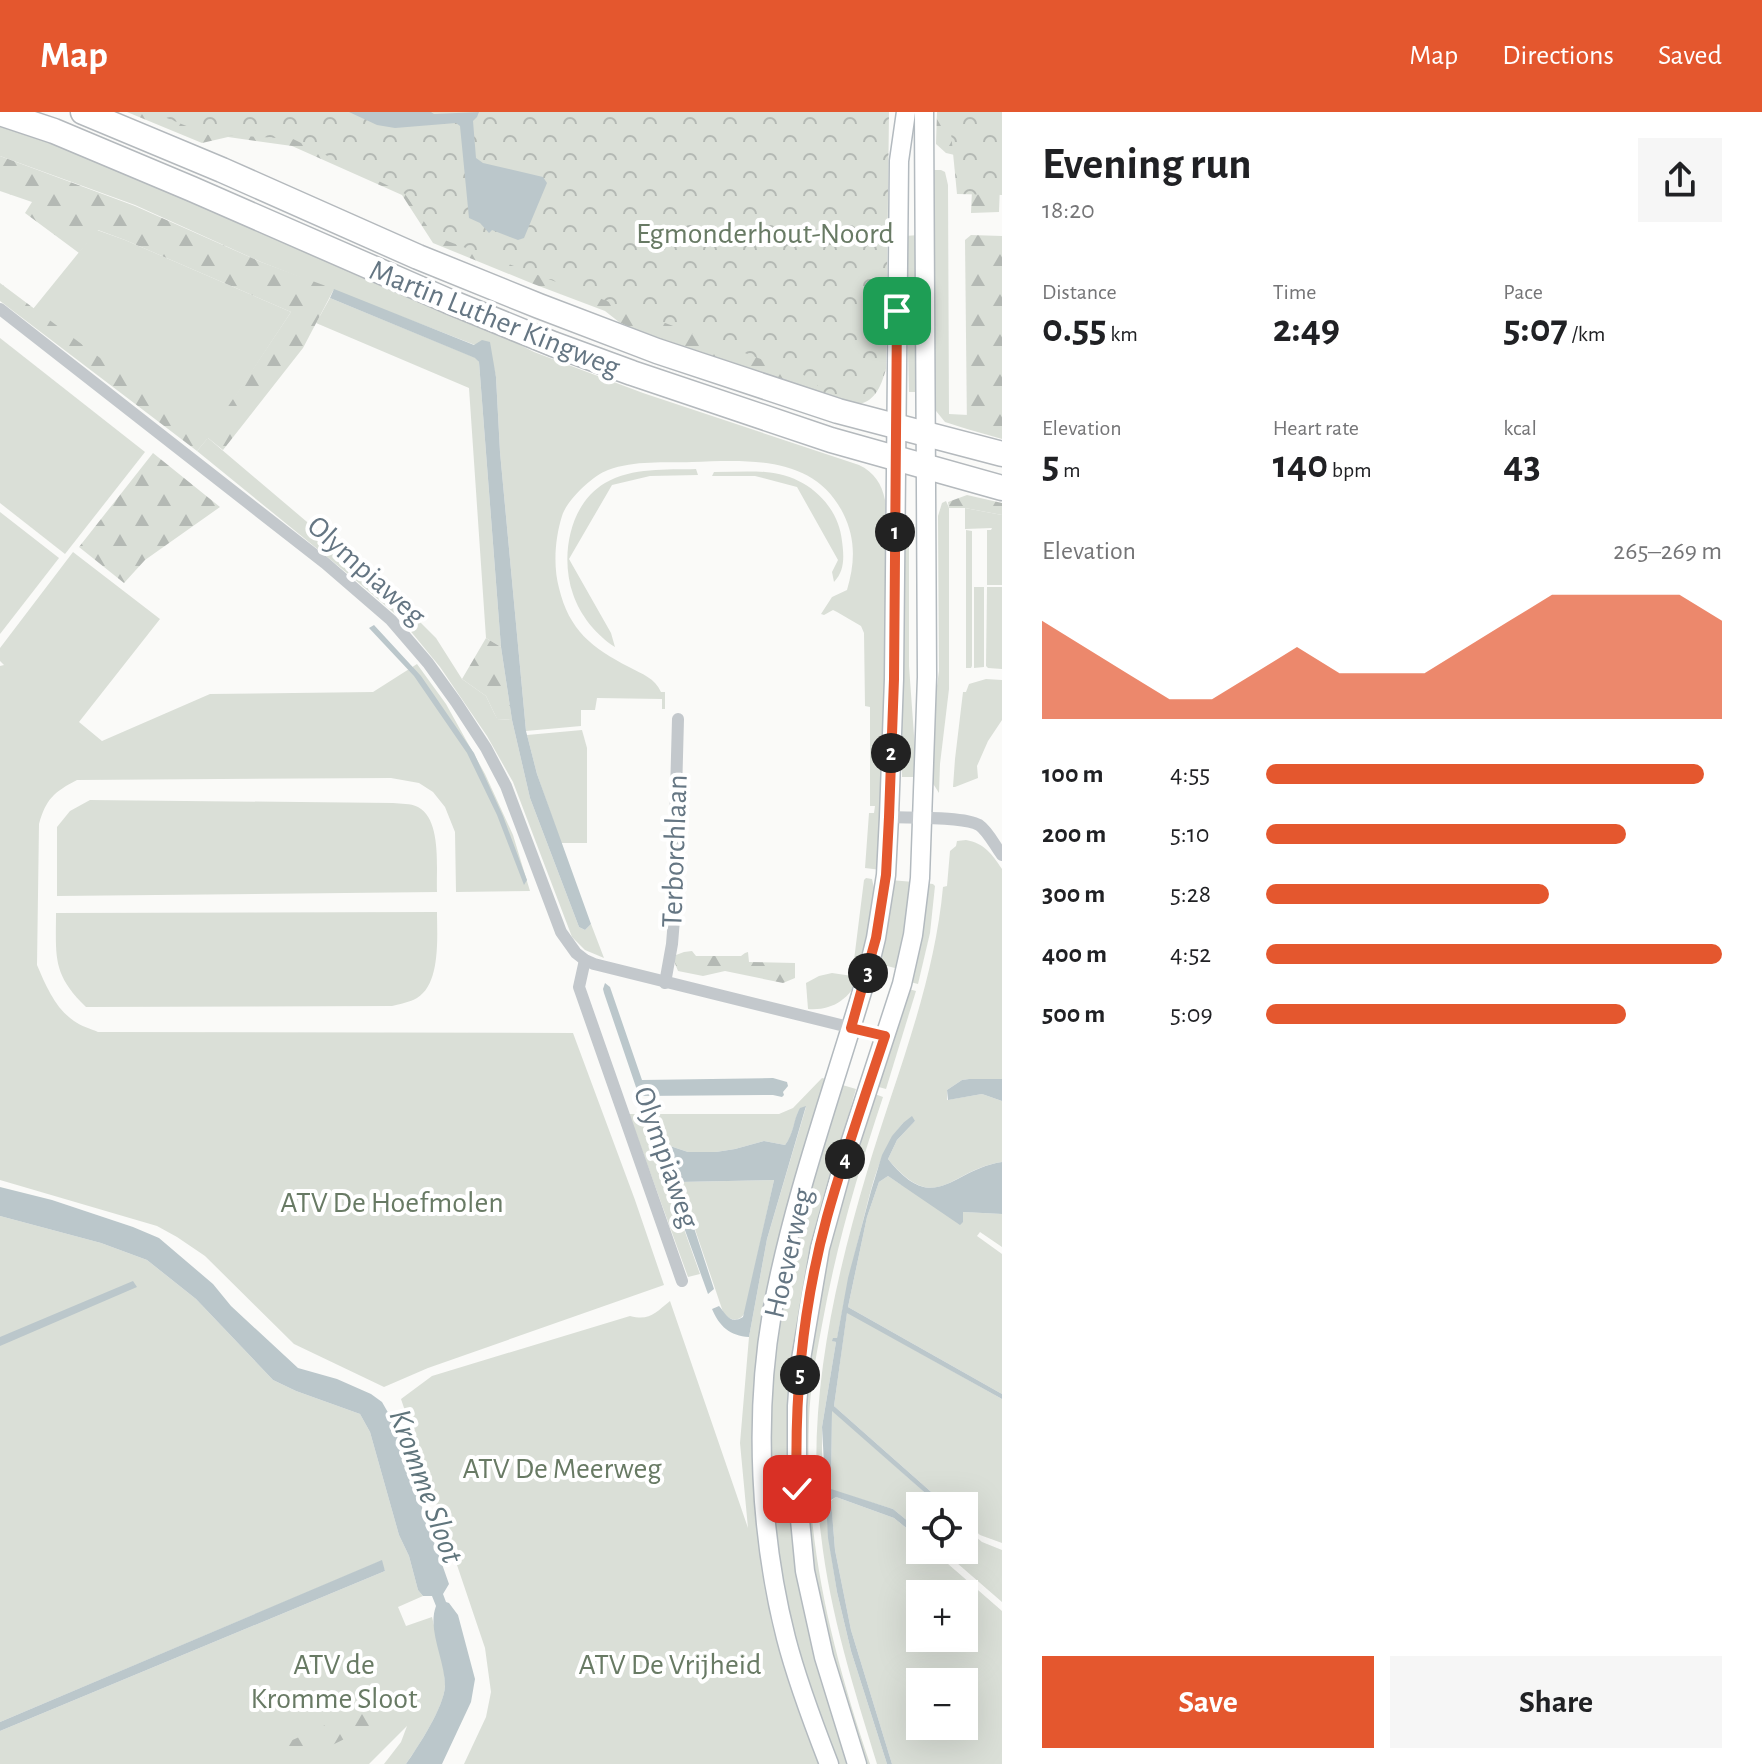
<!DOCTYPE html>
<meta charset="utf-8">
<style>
body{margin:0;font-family:"Alegreya Sans",sans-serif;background:#f6f6f6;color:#202124;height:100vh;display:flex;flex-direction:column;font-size:30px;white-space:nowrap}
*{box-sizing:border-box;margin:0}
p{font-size:26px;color:#757577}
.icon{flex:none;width:44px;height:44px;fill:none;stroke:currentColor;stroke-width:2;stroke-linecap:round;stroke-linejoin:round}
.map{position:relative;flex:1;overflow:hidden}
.drawer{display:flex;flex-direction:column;background:#fff;width:760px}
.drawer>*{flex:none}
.controls{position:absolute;left:906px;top:1380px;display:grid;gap:16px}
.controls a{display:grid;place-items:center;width:72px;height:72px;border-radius:0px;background:#fff;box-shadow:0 8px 32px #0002;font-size:40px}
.pin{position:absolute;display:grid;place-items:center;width:68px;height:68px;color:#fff;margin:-34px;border-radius:16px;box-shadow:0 4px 12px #0006}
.km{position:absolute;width:40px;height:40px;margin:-20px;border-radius:50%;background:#222;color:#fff;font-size:22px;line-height:40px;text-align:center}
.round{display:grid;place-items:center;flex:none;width:84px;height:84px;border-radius:0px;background:#f6f6f6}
.summary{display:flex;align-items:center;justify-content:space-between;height:136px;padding:0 40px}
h1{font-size:44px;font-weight:700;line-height:60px}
.metrics{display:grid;grid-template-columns:repeat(3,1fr);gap:12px;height:136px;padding:8px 40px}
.metrics div{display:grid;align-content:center}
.metrics b{font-size:40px;font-weight:700}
.metrics small{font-size:22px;font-weight:400}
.metrics p{font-size:22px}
.chart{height:224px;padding:16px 40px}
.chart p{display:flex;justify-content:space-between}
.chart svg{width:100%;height:144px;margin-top:8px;fill:#e4572e;opacity:.7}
.action{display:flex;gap:16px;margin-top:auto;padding:16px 40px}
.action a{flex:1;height:92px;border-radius:0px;background:#e4572e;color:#fff;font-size:32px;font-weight:700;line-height:92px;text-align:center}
.action a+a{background:#f6f6f6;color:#202124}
ul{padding:0 40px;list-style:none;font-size:26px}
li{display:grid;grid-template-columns:128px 96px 1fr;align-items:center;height:60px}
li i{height:20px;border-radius:10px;background:#e4572e}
header{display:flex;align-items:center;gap:48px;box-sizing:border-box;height:112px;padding:0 40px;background:#e4572e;color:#fff}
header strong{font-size:38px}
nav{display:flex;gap:44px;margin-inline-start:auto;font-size:28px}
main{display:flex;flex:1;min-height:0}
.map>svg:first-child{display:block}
</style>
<header>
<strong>Map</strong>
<nav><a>Map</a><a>Directions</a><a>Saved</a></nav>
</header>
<main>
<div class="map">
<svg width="1002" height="1652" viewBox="0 0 1002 1652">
<defs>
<pattern id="forest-firs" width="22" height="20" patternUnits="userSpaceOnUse" patternTransform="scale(2)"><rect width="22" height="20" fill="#dadfd7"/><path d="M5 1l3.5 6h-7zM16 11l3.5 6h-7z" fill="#b4b9b4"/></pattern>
<pattern id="park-crowns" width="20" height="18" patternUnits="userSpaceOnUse" patternTransform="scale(2)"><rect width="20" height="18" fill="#dadfd7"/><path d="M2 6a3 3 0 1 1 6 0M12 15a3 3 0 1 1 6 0" fill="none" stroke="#b4b9b4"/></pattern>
</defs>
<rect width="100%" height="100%" fill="#fafaf8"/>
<g fill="#dadfd7" fill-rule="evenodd">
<path d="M0,10L85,40L465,207L485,218L487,216L534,240L643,281L859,353C874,360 882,372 885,388V592L881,758L865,756L869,701H874L875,694H870V595L865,594L864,521L861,514L837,500L833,498L824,503L821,502L832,485L847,478C855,451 856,427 843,401C814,343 748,348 692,350C664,351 635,348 608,358C592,364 567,388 562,404C555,426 553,454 559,476C569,518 592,536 629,555C642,562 655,566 661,580H665V597H662V587L597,586L595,598H581V614L526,619L500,340L496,265L491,244L475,233L261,150L135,93L0,44Z"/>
<polygon points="930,58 941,58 945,60 948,73 949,302 968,303 967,317 945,310 932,294"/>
<polygon points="97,118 125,128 291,200 208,326 392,482 436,526 462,567 486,584 497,607 512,608 530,686 579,815 585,818 591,812 604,846 585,838 572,825 513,670 487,624 440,555 399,505 353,466 197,339 207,327 33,197"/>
<polygon points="919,123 920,280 909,280 905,124"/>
<polygon points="330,186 476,246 479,250 501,535 486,526 469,276 316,211"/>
<polygon points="0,226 145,340 65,442 0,391"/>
<path d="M696,357L698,363L650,364L612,373L569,447L611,521L615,535C596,523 580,503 573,482C560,445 569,392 605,371C633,355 666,358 696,357Z"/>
<path d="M714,360C731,360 748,359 765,360C803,362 838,390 842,429C844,444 845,459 834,470L832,460L838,448L797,375L755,364H712Z"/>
<polygon points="946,389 949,396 949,577 940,652 939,681 932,670 928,641 939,559 938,404 942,391"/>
<polygon points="965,396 1002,403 1002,473 987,473 987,418 991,418 992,416 965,417"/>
<polygon points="0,400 59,446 0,522"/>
<polygon points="905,408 909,409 909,554 917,665 902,665 903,409"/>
<polygon points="966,418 972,419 972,554 971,556 966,556"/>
<path d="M73,440L160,507L79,610L102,629L210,582L373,580L417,552L446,592L485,662L513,723L530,779L456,780L455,720L445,695L433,680L419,671L391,666L77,668C54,680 46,687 39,712L37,853C46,874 55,896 74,909C81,914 91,917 98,920L573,921L635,1088L664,1173L428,1256L384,1275L294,1232L205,1144L177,1125L157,1114L0,1068V554L4,553L0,549V536Z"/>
<polygon points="974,475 984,475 984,555 974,556"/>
<polygon points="987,475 1002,475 1002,557 988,556 986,554"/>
<polygon points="986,567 1002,568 1002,608 988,629 977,654 978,666 955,675 953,675 955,647 963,580 966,580 969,572"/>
<polygon points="582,618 587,636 587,731 561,731 537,662 527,623"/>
<path d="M90,688L393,691C401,692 410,691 418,695C442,708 436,756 437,780L57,784V715L70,699Z"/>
<path d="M966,728C984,731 992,742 1002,757V967H969L962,968L947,978V988L982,982L1002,989V1050C950,1057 937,1106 888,1047L897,1028L915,1009L903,1011C879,1039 872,1074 863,1109C853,1148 844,1187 837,1227L833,1229L836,1230L822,1315V1340L829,1429L837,1480L851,1539L887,1652H877C854,1577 830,1502 821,1423C805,1300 832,1178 867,1060C895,966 934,874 943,775L947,774L950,739L956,734L957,729Z"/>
<polygon points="866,766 872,767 874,776 863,859 853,856 864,768"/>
<polygon points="890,768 914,770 899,857 875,851"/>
<polygon points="924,771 933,772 935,774 930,821 918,872 906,869"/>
<path d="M437,800C437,824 441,872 417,886C410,890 400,892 392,894L86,895C52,862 56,845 56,801Z"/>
<path d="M832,861L859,865C850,887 832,899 808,897L806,871L819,864Z"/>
<polygon points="905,876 916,879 886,977 875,974"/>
<path d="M822,966L831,968L775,1168L762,1413L823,1652H464L486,1605L491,1580L485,1536L401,1287L432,1264L630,1204C650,1209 655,1201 670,1189L748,1416L740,1331L749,1225L767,1127L806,995L798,1000L790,1026L785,1033L764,1029L735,1037L716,1040H688L670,1034L663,1027L656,1009L647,1013L700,1162L688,1165L629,1002H779L793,996Z"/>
<polygon points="839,972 856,977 813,1126 805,1187 791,1362 852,1652 835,1652 800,1554 774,1427 769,1356 769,1298 776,1222 784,1174"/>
<path d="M872,981L883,985C858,1060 836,1135 822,1213C816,1244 810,1276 809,1309C804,1428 832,1539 870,1652H860L809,1457L801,1290L821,1156Z"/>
<polygon points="888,1064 900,1072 963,1100 1002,1102 1002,1135 980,1120 977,1124 1002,1142 1002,1282 848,1195 867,1105 879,1070"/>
<path d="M774,1068L745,1200C740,1211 729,1209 723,1200L679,1070Z"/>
<path d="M0,1104L101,1131L147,1148L196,1187L273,1268L296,1279L360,1302L370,1320L399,1423L409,1444L418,1478L423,1484L398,1495L406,1514L432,1505C437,1527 445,1551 445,1573C445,1594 418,1635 406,1652H384L401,1630L407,1614L369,1652H0V1619L385,1459L381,1449L0,1610Z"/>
<polygon points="847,1200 1002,1287 1002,1431 980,1423 964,1409 964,1394 947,1394 834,1294"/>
<polygon points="832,1298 940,1394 920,1394 920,1419 893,1397 831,1378"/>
<path d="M836,1385L894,1406L920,1427V1438H932L1002,1499V1652H892L851,1518L835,1438L831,1389ZM920,1482H964V1526H920ZM920,1570H964V1614H920Z"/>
<polygon points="964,1415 982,1430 1002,1438 1002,1490 942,1438 964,1438"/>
</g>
<g fill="url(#forest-firs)">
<polygon points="127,0 214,0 879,53 888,59 884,94 824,286 667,233 619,210 605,199 531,171 433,131 402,83 292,34 228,25 202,31"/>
<polygon points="937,0 1002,0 1002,73 1000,73 999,100 971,101 972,78 959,44 946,41 936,32"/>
<polygon points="0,44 135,94 261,150 334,177 303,236 223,338 208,326 197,339 0,189 0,171 207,326 291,200 125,128 98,118 79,141 25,101 32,90 0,79"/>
<polygon points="971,123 1002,124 1002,327 967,317 965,128"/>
<polygon points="153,341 220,395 145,448 124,471 79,435"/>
<polygon points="967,383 1002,391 1002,403 965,396 949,396 948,390"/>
<polygon points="486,526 501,535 512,608 497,607 486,584 462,567"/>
<polygon points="692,839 696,844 741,844 745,841 748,840 749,850 795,851 795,866 783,871 725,859 703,864 678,859 674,849 676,843 684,840"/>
<polygon points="400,1579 395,1602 306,1646 309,1652 284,1652 275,1636"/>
</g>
<g fill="url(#park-crowns)">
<path d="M152,0H889L886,257C882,271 876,290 858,292C848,293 834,288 824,286L814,267L434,124L405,82L293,27L228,23L216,26Z"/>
<polygon points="949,0 1002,0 1002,83 957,82"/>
</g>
<g fill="#bbc7cb">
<polygon points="349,0 431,0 434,2 479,0 477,5 473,9 476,46 483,51 543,65 547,71 524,126 518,128 492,118 489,121 480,111 469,106 460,14 456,11 395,16 377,13"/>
<polygon points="334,177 474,233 482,228 490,230 496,265 500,340 526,619 537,662 591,812 585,818 579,815 530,686 512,608 501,535 479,250 475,246 330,186"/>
<polygon points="374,513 421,564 474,641 503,704 527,768 524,773 497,703 467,641 414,564 369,516"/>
<polygon points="605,871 610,875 642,968 773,966 787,970 788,974 783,980 784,983 782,985 773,983 639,984 604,881 603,877"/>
<polygon points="969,967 1002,967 1002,989 982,982 948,988 947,978 962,968"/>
<path d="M806,994L767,1127L749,1225C730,1224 719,1214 712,1197L719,1194C726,1202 730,1213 743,1205L774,1068L679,1070L714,1177L708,1182L647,1013L656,1009L663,1027L670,1034L688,1040H716L735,1037L764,1029L785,1033C794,1022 793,1008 800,996Z"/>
<path d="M912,1004L915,1009L897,1028L888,1047C935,1106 952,1057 1002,1050V1102L963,1100V1110L960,1113L888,1064L879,1070L867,1105L848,1195L1002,1282V1287L847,1201L834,1294L947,1394H940L832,1299L831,1377L893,1397L920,1419V1427L894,1406L836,1385L831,1388L835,1438L851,1518L892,1652H887L851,1539L837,1480L828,1426L822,1315L836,1230L832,1229L833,1226H837L848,1166L871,1079L882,1043L892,1024L903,1011Z"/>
<path d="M0,1075L52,1088L133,1115L159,1126L213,1172L231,1194L298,1256L337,1267L371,1282L382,1290L390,1304L449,1472L443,1482L446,1490L449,1491L458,1503L475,1567L471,1590L442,1652H406C418,1635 444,1595 445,1574C445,1548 427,1518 436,1494L432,1484H423L418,1478L409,1444L399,1423L370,1320L360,1302L296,1279L273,1268L196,1187L147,1148L101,1131L0,1104Z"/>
<polygon points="133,1169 137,1175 0,1234 0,1225"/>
<polygon points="382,1448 385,1459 0,1619 0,1610"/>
</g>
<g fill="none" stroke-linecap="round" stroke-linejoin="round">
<g stroke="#b3babf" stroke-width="21">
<g id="secondary">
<path d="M829,1652C813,1611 797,1569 786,1526C760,1424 754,1305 772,1201C793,1086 834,975 867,863L876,826L886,763L889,705L894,567L899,49L906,0"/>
<polyline points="857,1652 824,1545 805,1459 797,1377 797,1294 800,1253 820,1136 843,1053 902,872 913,823 920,766 927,565 924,0"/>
</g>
</g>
<g stroke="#b4b9bd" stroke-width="27">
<g id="highway">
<polyline points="83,0 222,58 418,145 539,194 657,239 838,299 1002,342"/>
<polyline points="0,1 54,19 192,77 448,189 553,232 632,261 831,328 1002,376"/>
</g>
</g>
<g stroke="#c3c8cc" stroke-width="12">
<polyline points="0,197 325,451 391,508 428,551 456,590 486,636 506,674 561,820 576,841 585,848 594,852 885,924"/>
<path d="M889,705C909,706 964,704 979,713C988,719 995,734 1002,743"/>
<polyline points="585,848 579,875 682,1169"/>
<polyline points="665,871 672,832 675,795 675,719 678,607"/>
</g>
<use href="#secondary" stroke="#fff" stroke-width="18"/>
<use href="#highway" stroke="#fff" stroke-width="24"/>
</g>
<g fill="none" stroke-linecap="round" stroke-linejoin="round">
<g stroke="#fff" stroke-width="16">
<path id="route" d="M797,1377C794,1286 803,1193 827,1105C844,1044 865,984 885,924L851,916L876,826L886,763L889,705L894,567L897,199"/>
</g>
<use href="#route" stroke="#e4572e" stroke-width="10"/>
</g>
<g text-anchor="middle" stroke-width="8" stroke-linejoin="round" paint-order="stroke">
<g font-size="30" fill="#687a64" stroke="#fff">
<text x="765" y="131">Egmonderhout-Noord</text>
<text x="392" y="1100">ATV De Hoefmolen</text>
<text x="562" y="1366">ATV De Meerweg</text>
<text x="334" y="1562">ATV de<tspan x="334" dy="34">Kromme Sloot</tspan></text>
<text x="670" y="1562">ATV De Vrijheid</text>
</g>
<g font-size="30" fill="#657683" stroke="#fff">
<text transform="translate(495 206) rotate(22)" y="10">Martin Luther Kingweg</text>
<text transform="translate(367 458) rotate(42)" y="10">Olympiaweg</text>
<text transform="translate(674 739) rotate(-88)" y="10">Terborchlaan</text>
<text transform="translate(667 1045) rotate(71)" y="10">Olympiaweg</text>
<text transform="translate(788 1141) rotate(-77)" y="10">Hoeverweg</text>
</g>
<g font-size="32" font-style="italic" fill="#60757c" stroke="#fff">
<text transform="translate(427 1374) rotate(70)" y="11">Kromme Sloot</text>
</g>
</g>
</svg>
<div class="controls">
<a><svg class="icon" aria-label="locate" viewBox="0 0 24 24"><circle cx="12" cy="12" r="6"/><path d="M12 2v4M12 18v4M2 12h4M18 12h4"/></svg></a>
<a>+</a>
<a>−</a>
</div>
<div class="pin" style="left:897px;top:199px;background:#1e9e55"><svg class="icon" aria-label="arrive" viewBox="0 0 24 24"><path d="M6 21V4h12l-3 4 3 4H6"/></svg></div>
<div class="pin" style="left:797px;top:1377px;background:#d93025"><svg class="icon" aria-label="check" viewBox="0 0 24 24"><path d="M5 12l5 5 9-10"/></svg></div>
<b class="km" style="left:895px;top:420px">1</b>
<b class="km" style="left:891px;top:641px">2</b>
<b class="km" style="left:868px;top:861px">3</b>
<b class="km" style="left:845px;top:1047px">4</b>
<b class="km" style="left:800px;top:1263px">5</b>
</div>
<section class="drawer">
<div class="summary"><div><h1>Evening run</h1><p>18:20</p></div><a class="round"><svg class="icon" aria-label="share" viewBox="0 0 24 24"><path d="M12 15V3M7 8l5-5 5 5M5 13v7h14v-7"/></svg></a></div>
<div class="metrics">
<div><p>Distance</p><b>0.55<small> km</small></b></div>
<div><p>Time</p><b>2:49</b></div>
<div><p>Pace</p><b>5:07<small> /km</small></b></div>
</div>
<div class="metrics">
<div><p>Elevation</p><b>5<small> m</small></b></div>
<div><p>Heart rate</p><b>140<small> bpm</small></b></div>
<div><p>kcal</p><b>43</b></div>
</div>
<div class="chart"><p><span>Elevation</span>265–269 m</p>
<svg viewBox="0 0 160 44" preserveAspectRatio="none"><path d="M0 44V14L10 22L20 30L30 38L40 38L50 30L60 22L70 30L80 30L90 30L100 22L110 14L120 6L130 6L140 6L150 6L160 14V44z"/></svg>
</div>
<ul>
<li><b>100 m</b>4:55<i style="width:96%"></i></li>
<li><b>200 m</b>5:10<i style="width:79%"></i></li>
<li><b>300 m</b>5:28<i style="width:62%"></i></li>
<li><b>400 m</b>4:52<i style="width:100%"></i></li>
<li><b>500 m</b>5:09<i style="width:79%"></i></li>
</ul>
<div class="action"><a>Save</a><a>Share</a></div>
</section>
</main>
